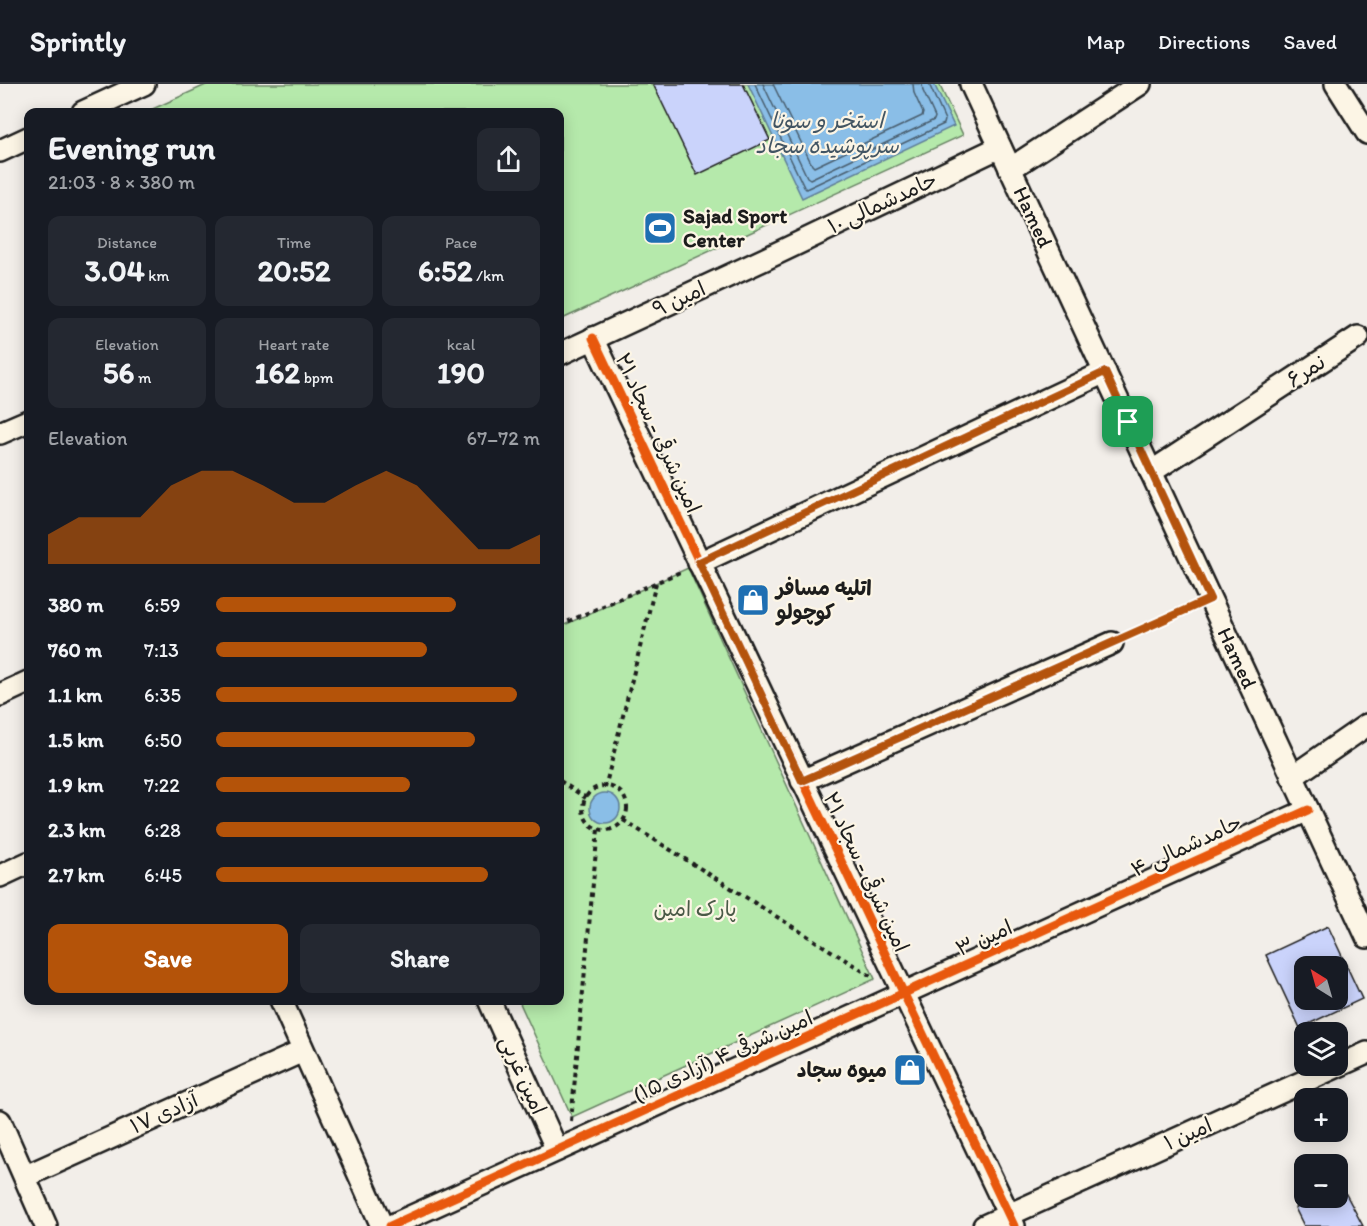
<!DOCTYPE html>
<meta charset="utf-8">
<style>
body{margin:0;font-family:Itim,"Playpen Sans Arabic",sans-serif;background:#242831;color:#f1f3f6;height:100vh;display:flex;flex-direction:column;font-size:22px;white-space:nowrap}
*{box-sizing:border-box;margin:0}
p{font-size:20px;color:#9ea1a6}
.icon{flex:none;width:33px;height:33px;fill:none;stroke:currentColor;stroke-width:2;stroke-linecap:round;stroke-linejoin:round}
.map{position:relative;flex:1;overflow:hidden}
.side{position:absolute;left:24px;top:24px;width:540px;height:897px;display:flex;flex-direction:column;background:#171b24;border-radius:12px;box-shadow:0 3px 15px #0003}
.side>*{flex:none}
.needle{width:39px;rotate:323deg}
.controls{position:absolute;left:1294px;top:872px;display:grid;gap:12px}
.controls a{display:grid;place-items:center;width:54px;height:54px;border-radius:12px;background:#171b24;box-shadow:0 3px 15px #0003;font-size:30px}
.pin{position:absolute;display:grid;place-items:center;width:51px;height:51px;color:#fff;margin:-26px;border-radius:12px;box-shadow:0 3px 9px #0006}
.round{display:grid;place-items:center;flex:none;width:63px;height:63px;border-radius:12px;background:#242831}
.overview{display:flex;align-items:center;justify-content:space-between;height:102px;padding:0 24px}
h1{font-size:33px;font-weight:700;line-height:45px}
.metrics{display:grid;grid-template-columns:repeat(3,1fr);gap:9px;height:102px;padding:6px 24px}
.metrics div{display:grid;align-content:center;border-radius:12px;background:#242831;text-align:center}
.metrics b{font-size:30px;font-weight:700}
.metrics small{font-size:16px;font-weight:400}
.metrics p{font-size:16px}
.chart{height:168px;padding:12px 24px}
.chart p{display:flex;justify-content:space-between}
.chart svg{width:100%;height:108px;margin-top:6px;fill:#b45309;opacity:.7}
.cta{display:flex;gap:12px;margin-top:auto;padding:12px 24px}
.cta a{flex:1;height:69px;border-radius:12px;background:#b45309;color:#fff;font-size:24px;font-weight:700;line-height:69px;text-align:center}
.cta a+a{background:#242831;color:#f1f3f6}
ul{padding:0 24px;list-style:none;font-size:20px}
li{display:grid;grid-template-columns:96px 72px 1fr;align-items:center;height:45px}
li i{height:15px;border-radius:8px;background:#b45309}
header{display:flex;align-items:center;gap:36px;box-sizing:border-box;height:84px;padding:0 30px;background:#171b24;border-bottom:2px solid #363941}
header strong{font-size:28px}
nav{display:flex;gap:33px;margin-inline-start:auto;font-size:21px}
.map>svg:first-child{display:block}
</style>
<header>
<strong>Sprintly</strong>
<nav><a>Map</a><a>Directions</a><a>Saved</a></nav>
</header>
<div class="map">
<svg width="1367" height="1142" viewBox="0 0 1367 1142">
<rect width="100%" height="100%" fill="#f2eee9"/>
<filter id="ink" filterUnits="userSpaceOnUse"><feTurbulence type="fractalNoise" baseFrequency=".0167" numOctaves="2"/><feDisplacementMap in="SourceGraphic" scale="12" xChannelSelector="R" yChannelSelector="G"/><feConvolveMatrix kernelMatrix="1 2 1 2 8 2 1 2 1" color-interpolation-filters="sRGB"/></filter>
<g filter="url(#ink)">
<g fill="#b5e9ab" stroke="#688264" stroke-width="1.5">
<polygon points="208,0 939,0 963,51 560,236 560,28 146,28"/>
<polygon points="688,484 875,895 572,1033 519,917 560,916 560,543"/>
</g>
<g fill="#8abee7" stroke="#5e7d96" stroke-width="1.5">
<polygon points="748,0 934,0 954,42 802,114"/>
<circle cx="605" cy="724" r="15"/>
</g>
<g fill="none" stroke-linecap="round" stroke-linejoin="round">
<g stroke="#485d6d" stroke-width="1.5">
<polyline points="755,0 804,103 806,105 944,40 945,36 929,0"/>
<polyline points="763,0 807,93 810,95 934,36 935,33 923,7 922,0"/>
<polyline points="773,0 812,81 814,83 922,32 923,29 914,9 913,0"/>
</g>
</g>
<g fill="#cad3fb" stroke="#1c1c1c" stroke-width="1.5" fill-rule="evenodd">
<polygon points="653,0 743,0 770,56 697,91"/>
<path d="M1328,842L1362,915L1300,944L1266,871ZM1305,882H1338V915H1305Z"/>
<polygon points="1340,1099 1363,1142 1304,1142 1295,1124 1314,1113 1338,1113 1338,1100"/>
</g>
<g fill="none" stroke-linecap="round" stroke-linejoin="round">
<g stroke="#1c1c1c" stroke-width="26">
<g id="minor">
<polyline points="971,0 1367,853"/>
<polyline points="1336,0 1367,49"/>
<polyline points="83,28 144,0"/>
<polyline points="0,67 28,54"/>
<polyline points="1010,85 1140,0"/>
<polyline points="593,254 1014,1142"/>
<polyline points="560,270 765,175 1000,63"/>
<polyline points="0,349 28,337"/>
<polyline points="1151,388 1358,253"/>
<polyline points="699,479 1105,288"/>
<polyline points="0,611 28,598"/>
<polyline points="1292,693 1367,641"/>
<polyline points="802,697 1112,559"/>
<polyline points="0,792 28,779"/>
<polyline points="281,916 382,1142"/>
<polyline points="489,916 557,1066"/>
<polyline points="0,1037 46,1142"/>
<polyline points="26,1092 303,967"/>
<polyline points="390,1142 1308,726"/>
<polyline points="984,1142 1367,969"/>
</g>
</g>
<g stroke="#1c1c1c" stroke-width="4" stroke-dasharray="4.5 4.5" stroke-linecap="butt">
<polyline points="560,541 680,488"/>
<polyline points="1132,550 1191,523"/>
<polyline points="560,697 586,714"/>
<circle cx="605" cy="724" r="22"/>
<polyline points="605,704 656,499"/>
<polyline points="623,736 871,892"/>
<polyline points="571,1037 598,745"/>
</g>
<use href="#minor" stroke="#fcf5e5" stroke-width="21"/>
<g stroke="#fcf5e5" stroke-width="13">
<g id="cycleway">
<polyline points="593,254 1014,1142"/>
<polyline points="390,1142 1308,726"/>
</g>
</g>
<use href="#cycleway" stroke="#e8590c" stroke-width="9"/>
</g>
</g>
<g fill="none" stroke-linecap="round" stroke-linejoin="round" filter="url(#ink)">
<g stroke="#fff" stroke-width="12">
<polygon id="route" points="1105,288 1210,515 802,697 699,478"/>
</g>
<use href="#route" stroke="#b45309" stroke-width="8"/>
</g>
<defs>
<g id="stadium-square" transform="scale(1.725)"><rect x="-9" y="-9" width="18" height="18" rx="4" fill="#1f6fb2" stroke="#fcf5e5"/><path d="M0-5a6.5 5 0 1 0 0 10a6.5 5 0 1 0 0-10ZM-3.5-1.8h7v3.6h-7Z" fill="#fff"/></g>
<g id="shop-square" transform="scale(1.725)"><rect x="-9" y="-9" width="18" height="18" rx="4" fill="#1f6fb2" stroke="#fcf5e5"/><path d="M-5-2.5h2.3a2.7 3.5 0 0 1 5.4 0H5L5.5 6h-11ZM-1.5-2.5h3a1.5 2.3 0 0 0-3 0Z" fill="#fff"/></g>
</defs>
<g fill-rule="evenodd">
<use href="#stadium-square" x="660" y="144"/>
<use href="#shop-square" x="753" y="516"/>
<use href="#shop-square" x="910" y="986"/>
</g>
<g text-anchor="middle" stroke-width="4.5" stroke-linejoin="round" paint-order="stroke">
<g font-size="21" fill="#1c1c1c" stroke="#fcf5e5">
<text transform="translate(882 119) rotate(-25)" y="7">حامدشمالی ۱۰</text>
<text transform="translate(1033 133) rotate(65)" y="7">Hamed</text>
<text transform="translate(679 215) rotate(-25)" y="7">امین ۹</text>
<text transform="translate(1306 287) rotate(-33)" y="7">نمر۶</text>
<text transform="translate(658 349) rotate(65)" y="7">امین شرقی - سجاد ۲۱</text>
<text transform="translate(1237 574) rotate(65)" y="7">Hamed</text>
<text transform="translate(1186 762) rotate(-25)" y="7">حامدشمالی ۴</text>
<text transform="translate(866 788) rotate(65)" y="7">امین شرقی - سجاد ۲۱</text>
<text transform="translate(984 854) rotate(-24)" y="7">امین ۳</text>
<text transform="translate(723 972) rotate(-24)" y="7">امین شرقی ۴ (آزادی ۱۵)</text>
<text transform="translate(523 991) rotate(66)" y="7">امین غربی</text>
<text transform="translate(164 1029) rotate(-24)" y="7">۱۷ آزادی</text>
<text transform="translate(1188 1050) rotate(-24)" y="7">امین ۱</text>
</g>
<g font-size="21" font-weight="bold" fill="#1c1c1c" stroke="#fcf5e5" text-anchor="start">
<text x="683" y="139">Sajad Sport<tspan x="683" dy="24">Center</tspan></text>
<text x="776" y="511">اتليه مسافر<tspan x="776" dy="24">كوچولو</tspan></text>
<text x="887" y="993" text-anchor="end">میوه سجاد</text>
</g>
<g font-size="21" fill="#4a5a47" stroke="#fcf5e5">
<text x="695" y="832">پارک امین</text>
</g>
<g font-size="22" font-style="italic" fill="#425563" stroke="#fcf5e5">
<text x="827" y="44">استخر و سونا<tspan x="827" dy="25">سرپوشیده سجاد</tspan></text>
</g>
</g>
</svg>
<div class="controls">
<a><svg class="needle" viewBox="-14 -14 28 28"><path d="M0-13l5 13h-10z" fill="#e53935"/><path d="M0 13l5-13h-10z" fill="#9ea1a6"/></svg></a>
<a><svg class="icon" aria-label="layers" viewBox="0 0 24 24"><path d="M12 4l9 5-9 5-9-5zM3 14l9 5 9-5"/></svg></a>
<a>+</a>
<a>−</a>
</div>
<div class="pin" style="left:1128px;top:338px;background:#1e9e55"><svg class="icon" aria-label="arrive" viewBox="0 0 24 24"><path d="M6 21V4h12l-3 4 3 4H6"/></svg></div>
<section class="side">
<div class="overview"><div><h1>Evening run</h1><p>21:03 · 8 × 380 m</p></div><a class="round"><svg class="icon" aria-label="share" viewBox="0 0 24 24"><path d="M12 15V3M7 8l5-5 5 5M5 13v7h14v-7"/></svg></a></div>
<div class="metrics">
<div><p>Distance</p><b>3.04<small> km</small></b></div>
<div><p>Time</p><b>20:52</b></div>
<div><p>Pace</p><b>6:52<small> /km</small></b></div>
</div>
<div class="metrics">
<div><p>Elevation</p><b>56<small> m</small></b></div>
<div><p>Heart rate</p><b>162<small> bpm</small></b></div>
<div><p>kcal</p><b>190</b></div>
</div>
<div class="chart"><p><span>Elevation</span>67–72 m</p>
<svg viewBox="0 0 160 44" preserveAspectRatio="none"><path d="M0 44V32L10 25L20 25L30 25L40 12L50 6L60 6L70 12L80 19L90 19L100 12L110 6L120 12L130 25L140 38L150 38L160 32V44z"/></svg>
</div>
<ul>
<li><b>380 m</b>6:59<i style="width:74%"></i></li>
<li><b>760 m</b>7:13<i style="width:65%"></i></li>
<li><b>1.1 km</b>6:35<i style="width:93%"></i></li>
<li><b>1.5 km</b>6:50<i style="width:80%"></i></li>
<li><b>1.9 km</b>7:22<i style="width:60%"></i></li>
<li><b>2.3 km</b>6:28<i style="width:100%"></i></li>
<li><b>2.7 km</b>6:45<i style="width:84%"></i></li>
</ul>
<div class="cta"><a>Save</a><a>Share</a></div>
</section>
</div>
